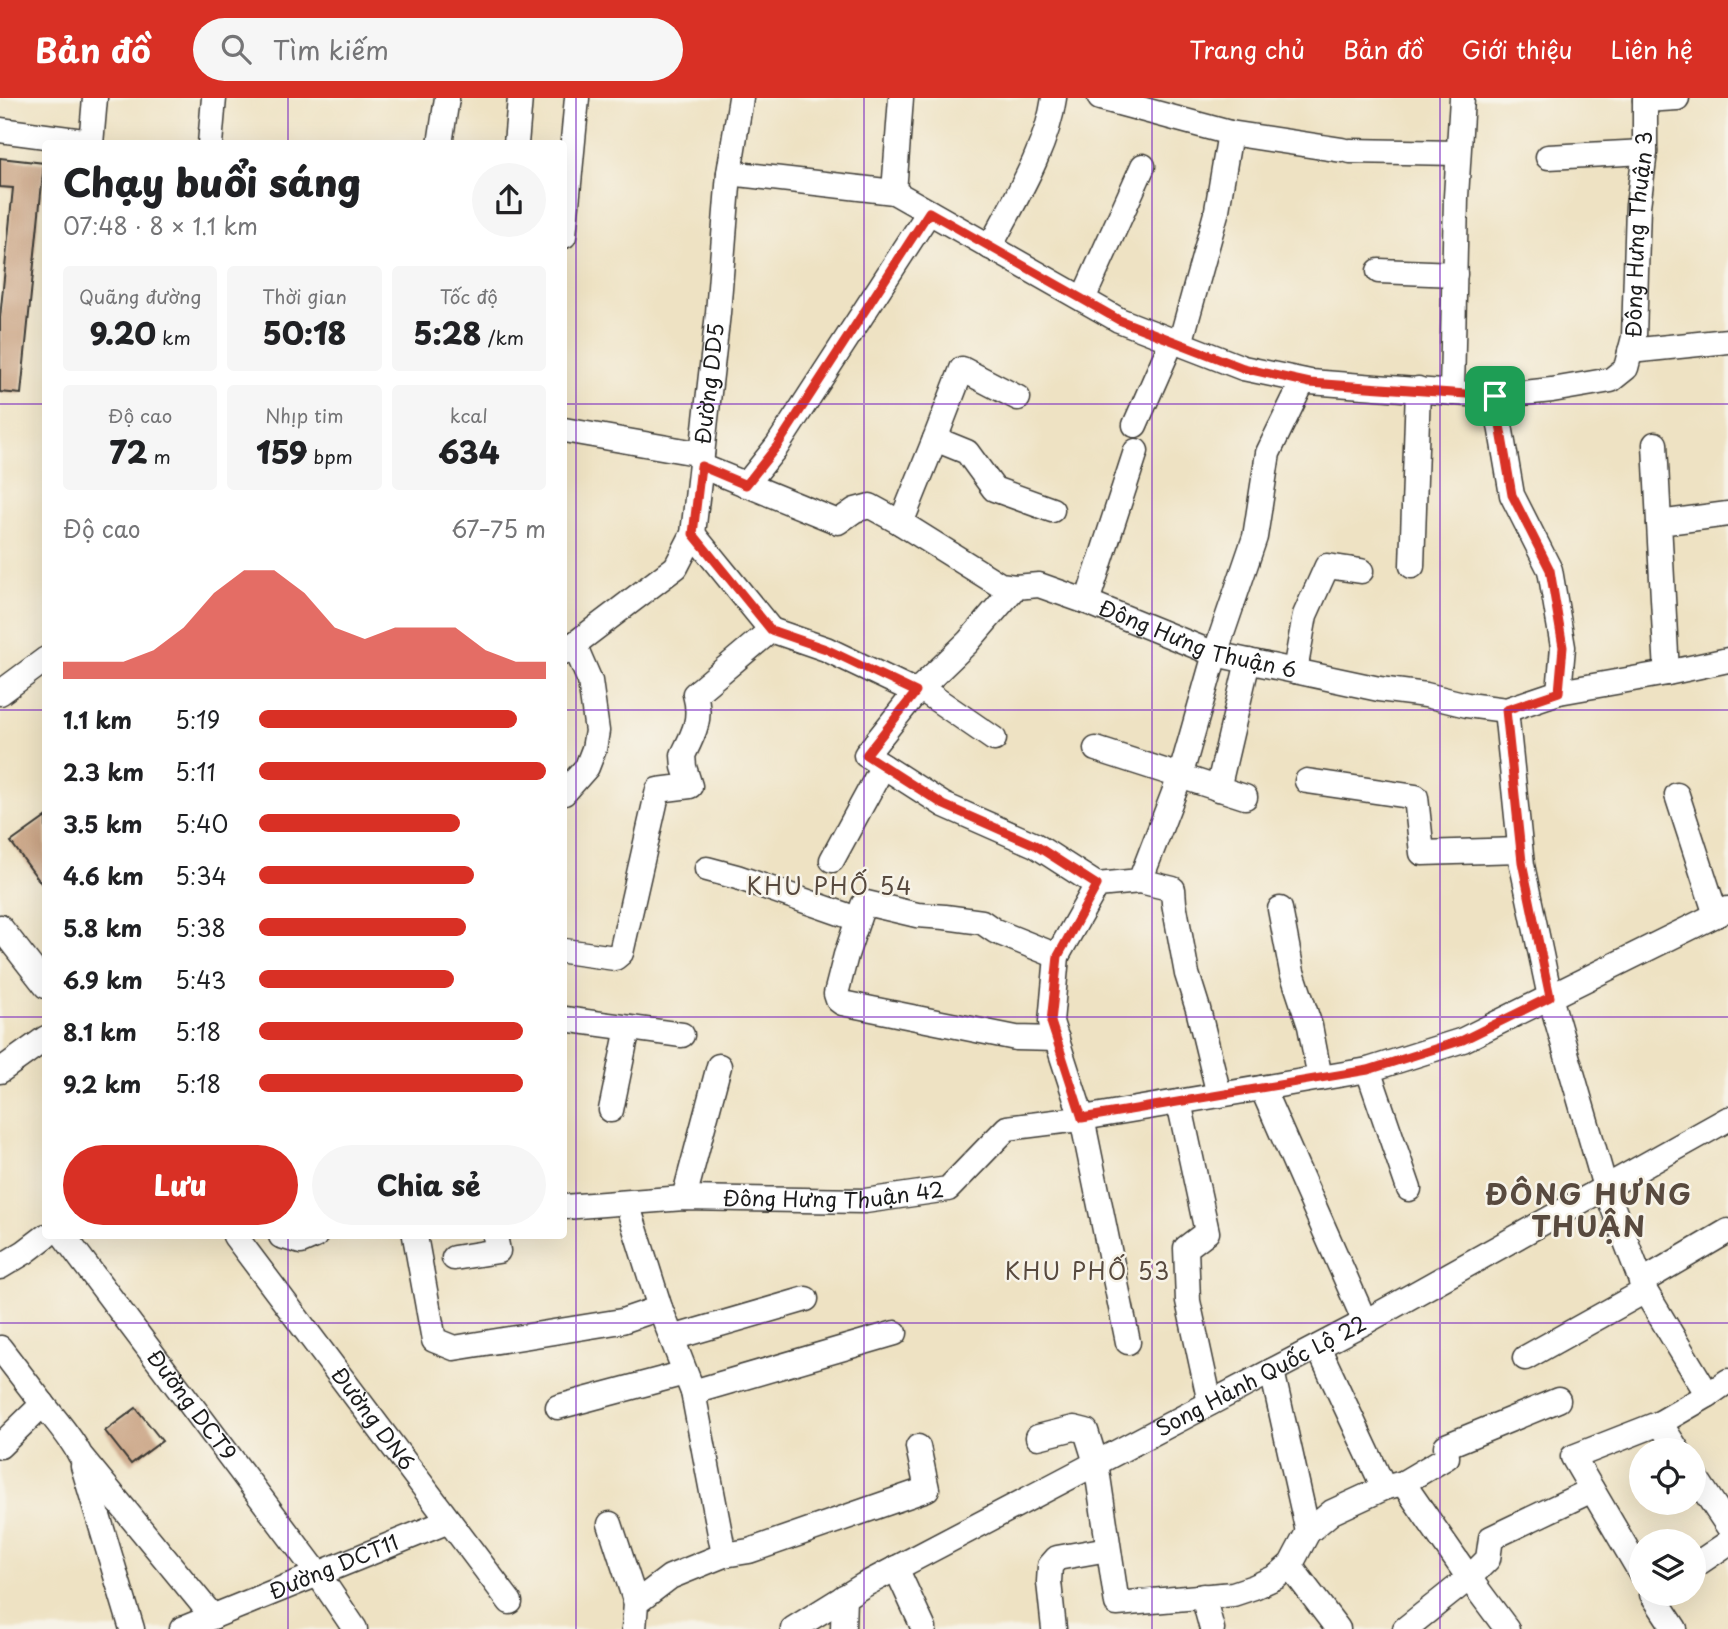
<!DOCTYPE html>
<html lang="vi">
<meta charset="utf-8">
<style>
body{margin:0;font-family:"Playpen Sans",sans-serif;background:#f6f6f6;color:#202124;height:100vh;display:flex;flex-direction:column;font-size:26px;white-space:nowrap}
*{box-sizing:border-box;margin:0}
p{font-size:23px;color:#757577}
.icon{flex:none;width:38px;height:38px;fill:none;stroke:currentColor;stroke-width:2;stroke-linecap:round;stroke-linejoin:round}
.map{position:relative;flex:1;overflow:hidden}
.sheet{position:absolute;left:42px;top:42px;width:525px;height:1099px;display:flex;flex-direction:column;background:#fff;border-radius:7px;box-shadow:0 7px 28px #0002}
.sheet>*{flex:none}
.buttons{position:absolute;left:1629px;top:1340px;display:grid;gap:14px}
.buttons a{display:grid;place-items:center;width:77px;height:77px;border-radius:50%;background:#fff;box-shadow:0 7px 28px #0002;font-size:35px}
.pin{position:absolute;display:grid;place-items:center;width:60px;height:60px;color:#fff;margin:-30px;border-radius:14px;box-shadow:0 4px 10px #0006}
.round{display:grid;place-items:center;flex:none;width:74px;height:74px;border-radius:37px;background:#f6f6f6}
.summary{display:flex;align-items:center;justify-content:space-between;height:119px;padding:0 21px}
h1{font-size:38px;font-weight:800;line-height:52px}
.metrics{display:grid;grid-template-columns:repeat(3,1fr);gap:10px;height:119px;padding:7px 21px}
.metrics div{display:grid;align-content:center;border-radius:7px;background:#f6f6f6;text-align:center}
.metrics b{font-size:30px;font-weight:800}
.metrics small{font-size:19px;font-weight:400}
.metrics p{font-size:19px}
.chart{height:196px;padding:14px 21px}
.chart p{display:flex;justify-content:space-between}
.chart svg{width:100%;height:126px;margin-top:7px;fill:#d93025;opacity:.7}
.button{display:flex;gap:14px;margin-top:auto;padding:14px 21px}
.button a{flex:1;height:80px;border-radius:42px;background:#d93025;color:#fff;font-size:28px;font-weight:800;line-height:80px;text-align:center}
.button a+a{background:#f6f6f6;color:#202124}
ul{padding:0 21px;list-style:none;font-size:23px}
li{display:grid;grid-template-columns:112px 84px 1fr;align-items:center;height:52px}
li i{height:18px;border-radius:9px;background:#d93025}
header{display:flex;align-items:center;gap:42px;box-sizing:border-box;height:98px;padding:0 35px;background:#d93025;color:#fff}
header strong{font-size:33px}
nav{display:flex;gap:38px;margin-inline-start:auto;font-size:24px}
.search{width:490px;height:63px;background:#f6f6f6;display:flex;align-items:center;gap:18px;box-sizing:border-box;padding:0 24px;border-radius:38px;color:#757577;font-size:26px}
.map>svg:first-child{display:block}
</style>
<header>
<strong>Bản đồ</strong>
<div class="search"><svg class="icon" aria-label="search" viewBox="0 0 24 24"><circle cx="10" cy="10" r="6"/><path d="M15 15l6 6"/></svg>Tìm kiếm</div>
<nav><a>Trang chủ</a><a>Bản đồ</a><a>Giới thiệu</a><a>Liên hệ</a></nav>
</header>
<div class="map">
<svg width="1728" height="1531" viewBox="0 0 1728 1531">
<rect width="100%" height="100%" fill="#f7f3e8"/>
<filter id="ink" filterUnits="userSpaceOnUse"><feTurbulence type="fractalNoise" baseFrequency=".0143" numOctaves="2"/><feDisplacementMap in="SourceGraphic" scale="14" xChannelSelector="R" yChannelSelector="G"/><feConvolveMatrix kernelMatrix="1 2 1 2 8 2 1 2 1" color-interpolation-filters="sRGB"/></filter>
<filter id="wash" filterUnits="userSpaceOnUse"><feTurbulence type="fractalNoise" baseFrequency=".00686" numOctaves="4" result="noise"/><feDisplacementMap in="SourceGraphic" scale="28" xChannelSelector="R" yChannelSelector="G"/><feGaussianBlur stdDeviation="1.57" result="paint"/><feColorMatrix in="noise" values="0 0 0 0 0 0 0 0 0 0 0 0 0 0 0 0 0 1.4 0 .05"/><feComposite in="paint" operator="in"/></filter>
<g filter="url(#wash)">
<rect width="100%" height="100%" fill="#eee2c3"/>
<g id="blocks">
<g fill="#c8a080">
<polygon points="0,60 44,65 21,296 0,294 0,220 13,90 0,89"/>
<polygon points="46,719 46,792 11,744"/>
<polygon points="136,1310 162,1343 131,1366 105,1333"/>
</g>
</g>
</g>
<g filter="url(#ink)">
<use href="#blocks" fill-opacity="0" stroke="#3c3a35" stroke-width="2"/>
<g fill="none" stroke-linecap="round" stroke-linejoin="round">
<g stroke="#3c3a35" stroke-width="27">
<g id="minor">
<polyline points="1100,0 1230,35 1342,52"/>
<polyline points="1645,2 1677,0"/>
<polyline points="0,32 91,44"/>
<polyline points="91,46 95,0"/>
<polyline points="210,46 214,0"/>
<polyline points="440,46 447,0"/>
<polyline points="516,46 520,0"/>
<polyline points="1350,53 1458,55"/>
<polyline points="1548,59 1645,54"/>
<path id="s1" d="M729,75L894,94L1119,222L1243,270L1310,284L1495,298L1552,292L1611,282L1626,270L1634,239L1638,108L1645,54V0"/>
<polyline points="894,94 901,0"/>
<polyline points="564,138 577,0"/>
<path d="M990,149C1014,103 1047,51 1054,0"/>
<polyline points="1379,173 1455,176"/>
<polyline points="1083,201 1143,68"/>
<polyline points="1180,246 1217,112 1230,35"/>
<polyline points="1630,253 1728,243"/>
<polyline points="1452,295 1456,99 1462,0"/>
<polyline points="1495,298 1512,397 1550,472 1563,549 1559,594"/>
<polyline points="1135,327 1172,243"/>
<polyline points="564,332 702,356"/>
<polyline points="935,341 967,354 994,391 1052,412"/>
<polyline points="1655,346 1659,425"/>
<path id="s2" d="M701,368L838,424L855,412L870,408L901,425L1000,487L1015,489L1039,487L1087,504L1215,556L1379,591L1426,597L1467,607L1506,612L1559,594L1667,575L1728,562"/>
<polyline points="746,387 777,348 929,114"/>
<polyline points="901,425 935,341 962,271 1018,300"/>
<polyline points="693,436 771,532"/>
<polyline points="1412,468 1418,291"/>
<polyline points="1015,489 968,544 916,594 866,657 944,707 1035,747 1097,787"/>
<polyline points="1087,504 1136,353"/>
<path id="s3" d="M564,554L676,469L693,436L718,215L729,75L741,0"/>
<polyline points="1295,573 1305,517 1327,468 1361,473"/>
<polyline points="1667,575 1659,425 1728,416"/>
<polyline points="920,590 994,641"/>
<polyline points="0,595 46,561"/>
<polyline points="1506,612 1522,767 1550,899 1605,1089 1645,1193 1708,1297"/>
<polyline points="1096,651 1245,699"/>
<polyline points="1307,683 1416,699 1422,755 1520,752"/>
<polyline points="1218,691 1248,563"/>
<polyline points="564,695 587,669 594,651 597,633 590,583 574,546"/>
<polyline points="1677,697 1716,817"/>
<polyline points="832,762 883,668"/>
<polyline points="707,771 737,779 857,821"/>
<polyline points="1140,783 1173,791 1174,805 1187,876 1198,911 1219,997"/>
<polyline points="1280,811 1292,874 1310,928 1320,980"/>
<polyline points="0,829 46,888"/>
<path d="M564,853L615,860L621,855L658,692L690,688L684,669L683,657C694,635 702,621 695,596L771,532L826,551L916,594"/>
<polyline points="564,921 682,937"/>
<polyline points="1057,941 1016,940 842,905 838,902 836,896 846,857 863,807 866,805 917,817 945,819 982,824 995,833 1057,858"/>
<polyline points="1368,972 1409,1091"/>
<polyline points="0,973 46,940"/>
<polyline points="1262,990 1365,1224"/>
<polyline points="1179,1004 1207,1134 1186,1150 1188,1203 1210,1305"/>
<polyline points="611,1012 628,930"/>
<polyline points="684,1100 719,968"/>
<polyline points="627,1105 660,1210 693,1294 724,1457 670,1479 636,1505 634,1531"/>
<path id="s4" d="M564,1109L684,1100L865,1103L948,1091L1007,1030L1071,1022L1368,972L1463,942L1728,811"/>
<path id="s5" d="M64,1138L318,1476L355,1531"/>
<path id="s6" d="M235,1138L510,1504"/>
<polyline points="281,1138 301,1144 315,1138"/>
<polyline points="415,1138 434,1242 454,1250 622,1223 660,1210"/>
<polyline points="454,1160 498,1153 495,1138"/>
<polyline points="0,1169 25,1154 46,1138"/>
<polyline points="1641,1184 1728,1133"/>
<polyline points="672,1240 806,1201"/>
<polyline points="1128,1244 1082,1020 1051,924 1057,858 1097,787 1140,783 1180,679 1215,556 1255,439 1268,355 1303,283"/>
<polyline points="1318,1249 1384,1390"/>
<polyline points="0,1250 43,1306"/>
<polyline points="1525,1260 1645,1193"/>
<polyline points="1272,1273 1308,1434"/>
<polyline points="693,1294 895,1235"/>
<polyline points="558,1309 685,1275"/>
<polyline points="1660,1325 1678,1353"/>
<polyline points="1038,1339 1074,1330 1086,1333 1096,1365 1117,1506 1233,1496 1254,1489 1276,1479 1291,1466 1308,1434 1332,1414 1384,1390 1403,1385 1447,1359 1446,1348 1558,1302"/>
<path d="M0,1348L43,1306C56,1323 71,1339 80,1357L213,1519"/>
<polyline points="83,1368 132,1531"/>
<polyline points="1694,1377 1728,1428"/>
<polyline points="1403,1385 1469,1480 1507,1531"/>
<polyline points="610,1426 636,1505"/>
<polyline points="724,1457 749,1453 927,1391 918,1349"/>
<polyline points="1290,1468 1338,1531"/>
<polyline points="1694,1468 1728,1445"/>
<polyline points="896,1470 924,1531"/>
<polyline points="1642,1477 1573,1359 1660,1325 1708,1297 1728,1283"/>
<polyline points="1652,1496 1675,1531"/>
<polyline points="1203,1498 1212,1531"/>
<path id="s7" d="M182,1531L449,1423"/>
<path id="s8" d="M793,1531L864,1487L1365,1224L1728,1021"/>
<polyline points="843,1531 844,1499"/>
<polyline points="1054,1531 1049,1484 1050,1468 1057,1460 1108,1451"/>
<polyline points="1405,1531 1469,1480 1488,1461 1491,1440 1592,1392"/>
</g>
</g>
<use href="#minor" stroke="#fff" stroke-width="24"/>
</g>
</g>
<g fill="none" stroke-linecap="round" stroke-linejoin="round" filter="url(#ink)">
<g stroke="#fff" stroke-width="14">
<polygon id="route" points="929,114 1119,222 1243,270 1310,285 1495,298 1512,397 1550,472 1563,549 1559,594 1506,612 1522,764 1550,899 1463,942 1368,972 1082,1020 1051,924 1058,858 1097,787 1035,747 944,707 866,657 916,594 826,551 771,532 693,436 701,368 746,387 777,348"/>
</g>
<use href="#route" stroke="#d93025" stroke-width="9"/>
</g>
<path fill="none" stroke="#7b2cbf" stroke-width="2" stroke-opacity="0.55" d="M288,0V46M576,0V1531M864,0V1531M1152,0V1531M1440,0V1531M0,306H46M564,306H1728M0,612H46M564,612H1728M0,919H46M564,919H1728M288,1138V1531M0,1225H1728"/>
<g text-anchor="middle" stroke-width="5" stroke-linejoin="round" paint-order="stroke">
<g font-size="21" fill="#1c1c1c" stroke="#f7f3e8">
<text dy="7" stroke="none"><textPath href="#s1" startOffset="1083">Đông Hưng Thuận 3</textPath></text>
<text dy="7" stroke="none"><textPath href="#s3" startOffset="329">Đường DD5</textPath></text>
<text dy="7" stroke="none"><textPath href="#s2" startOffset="544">Đông Hưng Thuận 6</textPath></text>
<text dy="7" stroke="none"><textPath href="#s4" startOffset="270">Đông Hưng Thuận 42</textPath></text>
<text dy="7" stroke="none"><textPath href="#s8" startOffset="532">Song Hành Quốc Lộ 22</textPath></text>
<text dy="7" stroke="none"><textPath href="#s5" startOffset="212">Đường DCT9</textPath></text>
<text dy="7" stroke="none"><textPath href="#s6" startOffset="229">Đường DN6</textPath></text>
<text dy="7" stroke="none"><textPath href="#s7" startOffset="164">Đường DCT11</textPath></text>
</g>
<g font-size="23" letter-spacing="2" fill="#584a3f" stroke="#f7f3e8">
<text x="830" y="797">KHU PHỐ 54</text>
<text x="1088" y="1182">KHU PHỐ 53</text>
</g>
<g font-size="28" font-weight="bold" letter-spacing="2" fill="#584a3f" stroke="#f7f3e8">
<text x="1589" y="1107">ĐÔNG HƯNG<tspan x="1589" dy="32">THUẬN</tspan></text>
</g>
</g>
</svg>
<div class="buttons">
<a><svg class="icon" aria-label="locate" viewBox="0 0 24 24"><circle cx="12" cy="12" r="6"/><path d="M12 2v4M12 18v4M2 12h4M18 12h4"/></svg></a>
<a><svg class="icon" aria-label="layers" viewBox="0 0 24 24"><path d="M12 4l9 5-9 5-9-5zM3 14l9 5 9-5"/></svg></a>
</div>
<div class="pin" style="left:1495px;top:298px;background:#1e9e55"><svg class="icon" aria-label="arrive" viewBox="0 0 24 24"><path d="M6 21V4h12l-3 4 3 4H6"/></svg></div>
<section class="sheet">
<div class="summary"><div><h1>Chạy buổi sáng</h1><p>07:48 · 8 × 1.1 km</p></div><a class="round"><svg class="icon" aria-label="share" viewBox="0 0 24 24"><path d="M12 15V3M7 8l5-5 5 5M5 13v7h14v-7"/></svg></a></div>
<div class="metrics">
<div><p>Quãng đường</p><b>9.20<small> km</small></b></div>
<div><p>Thời gian</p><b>50:18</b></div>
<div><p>Tốc độ</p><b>5:28<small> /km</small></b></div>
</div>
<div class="metrics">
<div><p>Độ cao</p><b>72<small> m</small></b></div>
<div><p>Nhịp tim</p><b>159<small> bpm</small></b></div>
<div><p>kcal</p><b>634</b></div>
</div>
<div class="chart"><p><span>Độ cao</span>67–75 m</p>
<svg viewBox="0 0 160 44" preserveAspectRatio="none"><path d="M0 44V38L10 38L20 38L30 34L40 26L50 14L60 6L70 6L80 14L90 26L100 30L110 26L120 26L130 26L140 34L150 38L160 38V44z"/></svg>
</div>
<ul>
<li><b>1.1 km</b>5:19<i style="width:90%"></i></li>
<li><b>2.3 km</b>5:11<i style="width:100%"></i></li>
<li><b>3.5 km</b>5:40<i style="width:70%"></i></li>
<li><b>4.6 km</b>5:34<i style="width:75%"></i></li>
<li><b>5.8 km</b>5:38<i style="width:72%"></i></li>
<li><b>6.9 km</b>5:43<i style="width:68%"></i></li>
<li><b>8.1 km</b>5:18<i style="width:92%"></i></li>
<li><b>9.2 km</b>5:18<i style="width:92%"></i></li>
</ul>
<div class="button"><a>Lưu</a><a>Chia sẻ</a></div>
</section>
</div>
